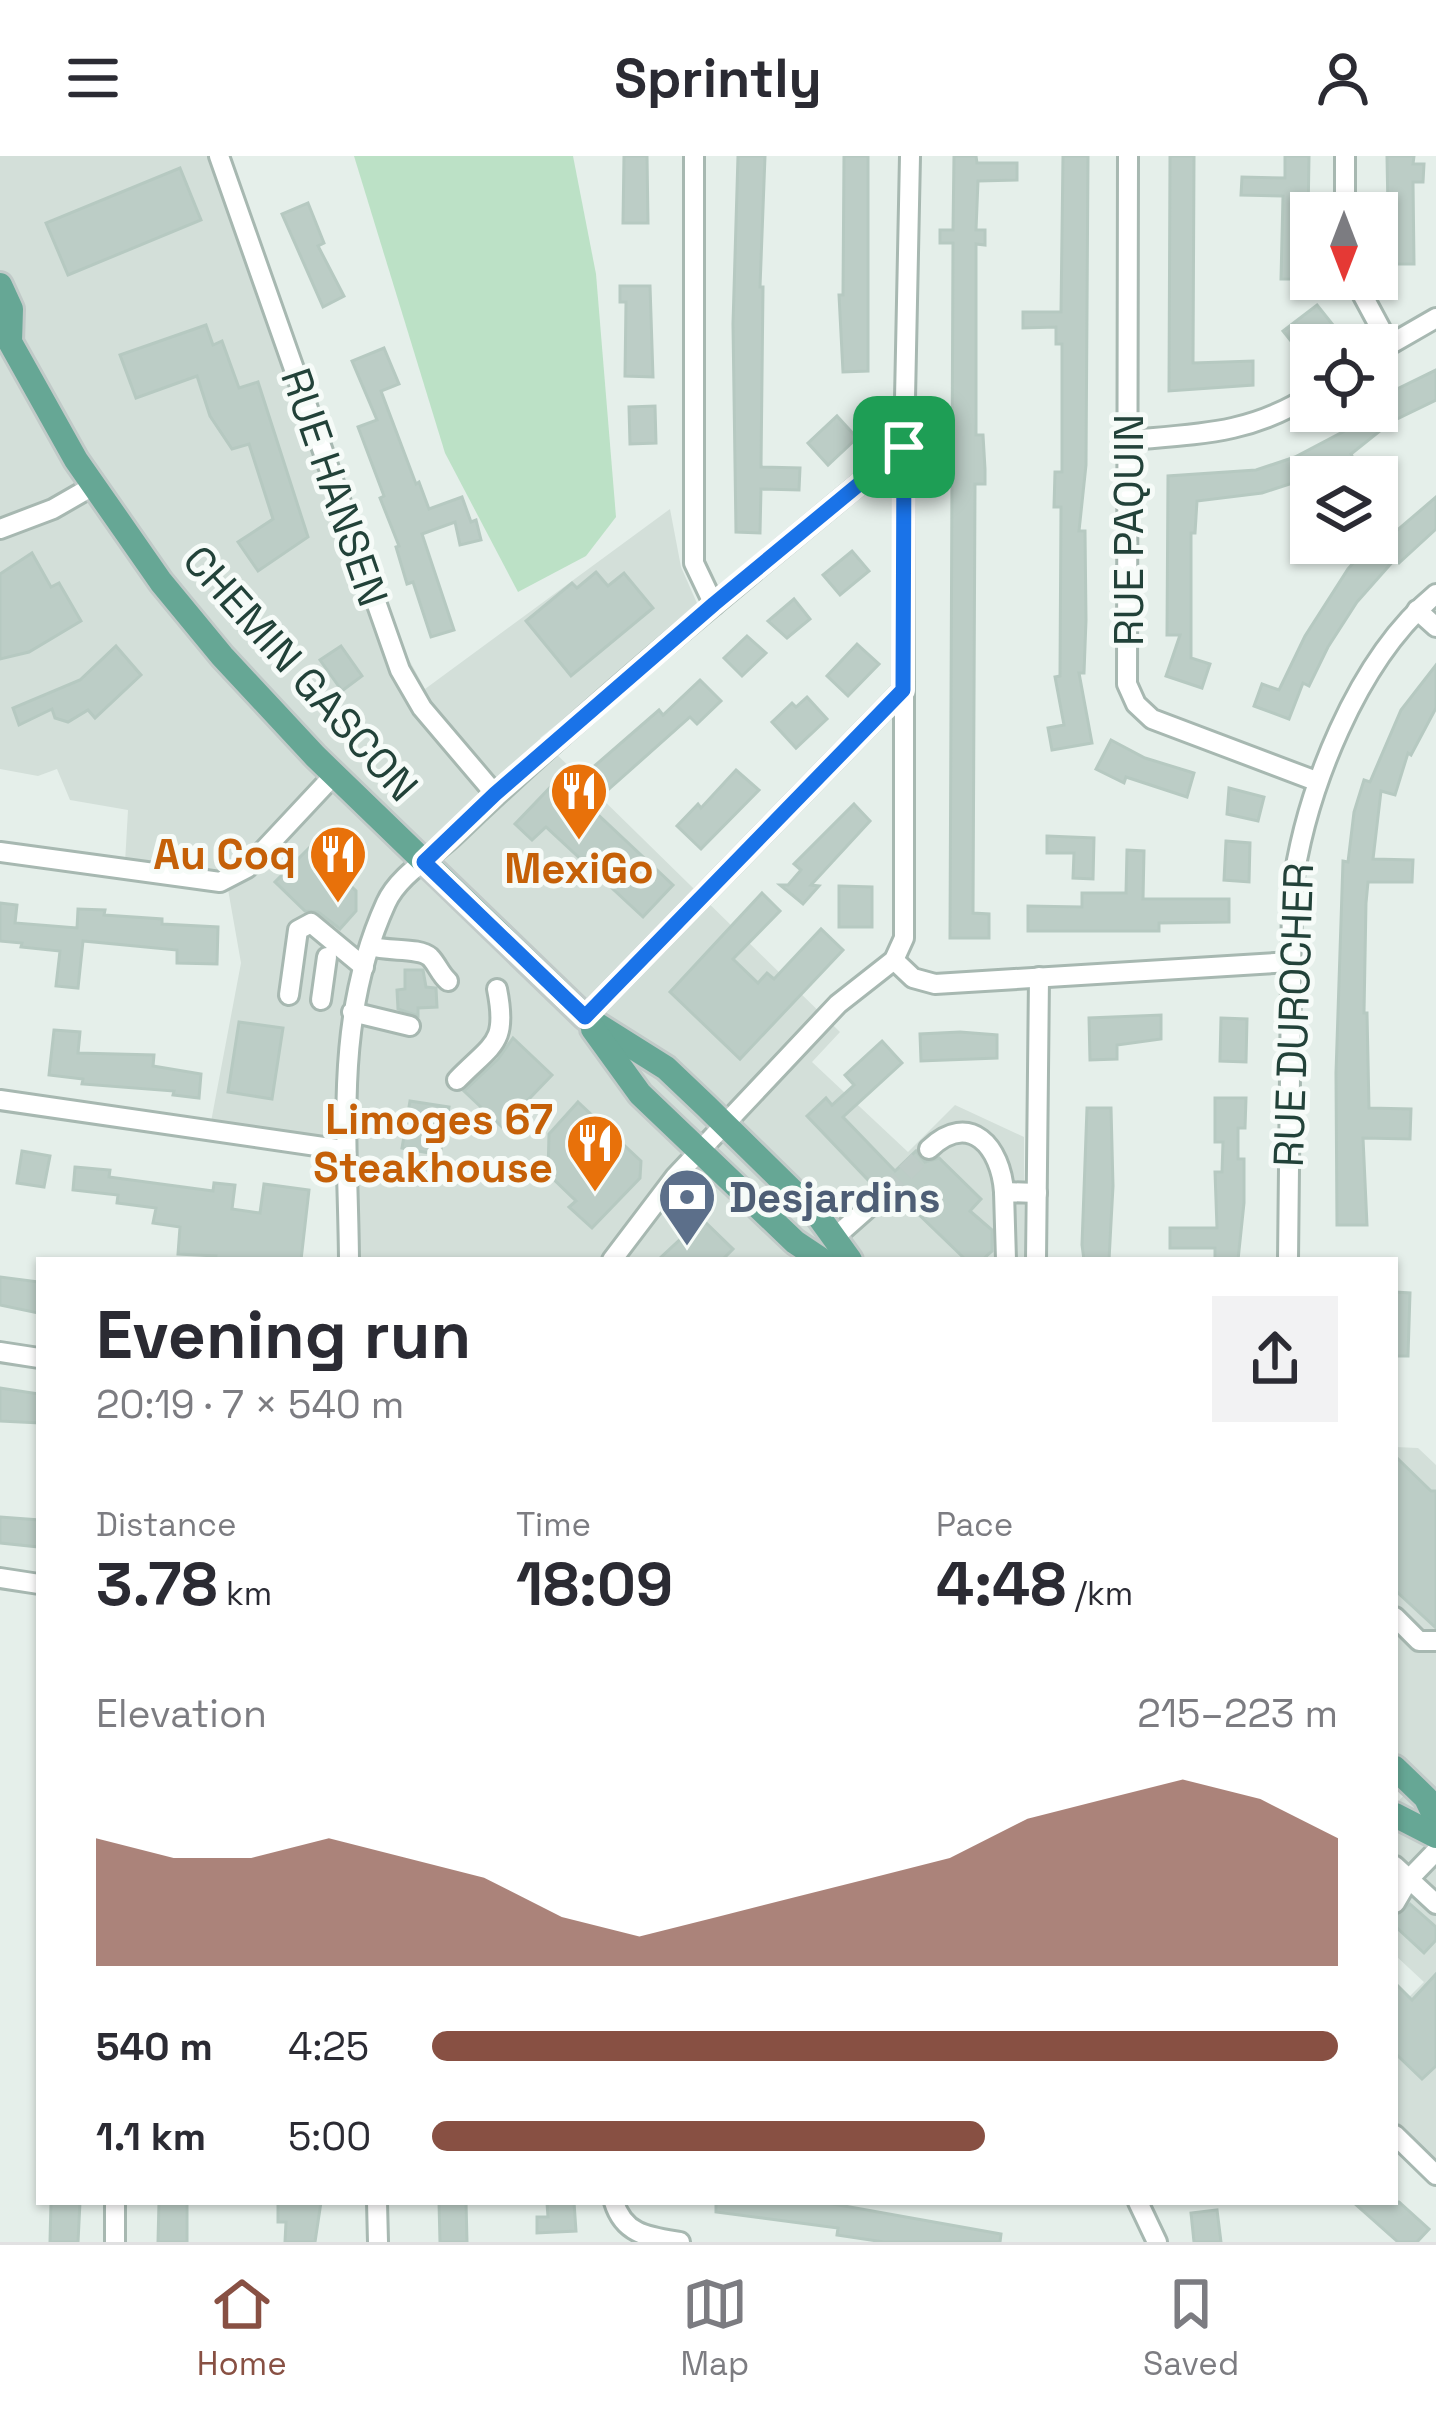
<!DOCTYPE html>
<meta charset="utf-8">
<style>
body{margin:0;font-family:"Space Grotesk",sans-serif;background:#f2f2f3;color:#2b2b33;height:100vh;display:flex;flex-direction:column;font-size:45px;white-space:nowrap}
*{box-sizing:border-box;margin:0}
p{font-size:39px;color:#7c7c81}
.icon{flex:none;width:66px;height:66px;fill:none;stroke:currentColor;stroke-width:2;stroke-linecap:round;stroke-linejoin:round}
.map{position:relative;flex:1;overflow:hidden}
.side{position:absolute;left:36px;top:1101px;width:1362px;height:948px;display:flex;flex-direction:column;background:#fff;border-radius:0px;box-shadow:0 3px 9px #0004}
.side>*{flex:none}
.needle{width:78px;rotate:180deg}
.buttons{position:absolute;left:1290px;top:36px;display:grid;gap:24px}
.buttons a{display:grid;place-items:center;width:108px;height:108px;border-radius:0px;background:#fff;box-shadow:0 3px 9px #0004;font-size:60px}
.pin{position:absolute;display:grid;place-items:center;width:102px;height:102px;color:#fff;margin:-51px;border-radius:24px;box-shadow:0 6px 18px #0006}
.round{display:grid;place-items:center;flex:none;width:126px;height:126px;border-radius:0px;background:#f2f2f3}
.overview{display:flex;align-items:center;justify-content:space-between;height:204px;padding:0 60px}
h1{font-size:66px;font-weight:600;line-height:90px}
.metrics{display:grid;grid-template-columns:repeat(3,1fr);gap:18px;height:204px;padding:12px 60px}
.metrics div{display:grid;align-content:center}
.metrics b{font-size:60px;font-weight:600}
.metrics small{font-size:33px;font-weight:400}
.metrics p{font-size:33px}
.chart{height:336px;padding:24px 60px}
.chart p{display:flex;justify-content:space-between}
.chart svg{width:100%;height:216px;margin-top:12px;fill:#885043;opacity:.7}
ul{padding:0 60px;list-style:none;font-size:39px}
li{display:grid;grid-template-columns:192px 144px 1fr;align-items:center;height:90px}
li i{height:30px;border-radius:15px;background:#885043}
header{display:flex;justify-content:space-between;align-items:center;height:156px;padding:0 60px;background:#fff;font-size:54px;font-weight:600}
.tab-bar{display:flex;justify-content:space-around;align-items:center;height:168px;border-top:3px solid #e1e1e2;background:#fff;font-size:33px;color:#7c7c81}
.tab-bar a{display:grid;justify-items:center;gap:6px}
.tab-bar .on{color:#885043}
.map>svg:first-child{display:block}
</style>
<header><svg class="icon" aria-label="menu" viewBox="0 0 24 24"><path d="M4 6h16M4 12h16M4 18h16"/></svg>Sprintly<svg class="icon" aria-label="person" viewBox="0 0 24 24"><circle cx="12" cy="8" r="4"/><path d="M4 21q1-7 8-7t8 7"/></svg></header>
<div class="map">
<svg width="1436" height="2086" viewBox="0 0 1436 2086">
<rect width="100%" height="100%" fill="#e5efea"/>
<g fill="#d3dfd9">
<polygon points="0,0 218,0 407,500 425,533 670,353 681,411 700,454 540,582 840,876 812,906 908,996 955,949 1024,981 1024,1104 354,1104 344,995 210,971 241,807 226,722 125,707 128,654 70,644 57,613 38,620 0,613"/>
<polygon points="1395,1291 1418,1292 1436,1309 1436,2023 1395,1981 1395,1855 1424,1826 1395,1799 1395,1649 1416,1626 1395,1606"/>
</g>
<polygon fill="#bce1c6" points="354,0 573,0 596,118 616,361 586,400 518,436 445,297"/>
<g fill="#bccdc6" stroke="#b6c9c1" stroke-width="3">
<polygon points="624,0 647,0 648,67 623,67"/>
<polygon points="738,0 765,0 760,131 763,131 761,311 800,312 799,334 761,333 760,377 736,376 733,168"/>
<polygon points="844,0 868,0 868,215 843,216 839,139 843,139"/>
<polygon points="954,0 976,0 977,7 1017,7 1017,24 978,25 976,74 985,74 985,89 976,88 976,279 983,279 985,313 985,328 975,328 973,757 989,758 989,782 950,782 953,87 940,87 940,74 953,74"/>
<polygon points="1063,0 1088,0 1086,309 1079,375 1085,375 1086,464 1084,517 1079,517 1092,587 1052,594 1048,572 1064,569 1055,521 1060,520 1061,351 1054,351 1055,316 1062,316 1062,188 1056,188 1056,171 1023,172 1023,156 1061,156"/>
<polygon points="1170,0 1194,0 1193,207 1253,205 1253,229 1169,235"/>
<polygon points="1285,0 1309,0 1307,123 1281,123 1283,40 1241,39 1242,21 1285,22"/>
<polygon points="1387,0 1414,0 1413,8 1424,8 1423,26 1413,26 1414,108 1389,108"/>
<polygon points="180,12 201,64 68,119 46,67"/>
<polygon points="308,47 324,87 318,90 344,140 323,151 282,58"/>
<polygon points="620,130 650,130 653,221 625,220 626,146 620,146"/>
<polygon points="1317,149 1337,174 1318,189 1311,189 1311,195 1303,200 1283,175"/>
<polygon points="206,169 213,189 222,185 239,232 258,226 308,381 258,415 238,386 273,363 249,288 232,293 210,260 197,220 136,242 120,199"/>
<polygon points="384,192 399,228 381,235 416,328 419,326 429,353 462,341 471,366 476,364 481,384 460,389 455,366 422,378 454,474 431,481 413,426 407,428 396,391 399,390 380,342 384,340 358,271 377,264 352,205"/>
<polygon points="1436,214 1436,244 1391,266 1351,298 1357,310 1335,321 1311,321 1262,337 1197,345 1195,377 1191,377 1191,502 1210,508 1202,532 1166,520 1180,479 1167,479 1168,320 1256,314 1295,301 1352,271 1370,255 1377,255 1377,250 1389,242 1387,238"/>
<polygon points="655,250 656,287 630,288 629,251"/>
<polygon points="837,260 857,282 828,309 808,287"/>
<polygon points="1436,341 1436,373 1399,407 1395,403 1357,446 1328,491 1309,530 1303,527 1289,563 1254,550 1262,528 1279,534 1305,480 1348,413 1368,390 1373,395"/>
<polygon points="852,395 869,415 840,439 823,419"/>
<polygon points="32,397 51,431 59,427 81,465 29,496 0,503 0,418"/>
<polygon points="596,416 608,430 624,417 653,452 571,520 526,465 572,427 577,432"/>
<polygon points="794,443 810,463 787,482 768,465"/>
<polygon points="747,480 766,497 742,520 724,502"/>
<polygon points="857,488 879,508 848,540 827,520"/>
<polygon points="116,490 141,519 95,562 88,554 68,566 55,562 52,553 19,569 13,552 80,524"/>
<polygon points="341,490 362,520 342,535 320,504"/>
<polygon points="1436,509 1436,552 1411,599 1408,597 1395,639 1381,635 1373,703 1413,704 1412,726 1368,726 1366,747 1364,857 1367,857 1369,952 1411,953 1410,983 1363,982 1367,1069 1337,1069 1336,917 1343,705 1348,706 1354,656 1364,624 1370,626 1401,554"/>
<polygon points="700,524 721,545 697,568 690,561 609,633 591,613 659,554 663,559"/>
<polygon points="807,541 827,563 796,592 772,566 792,547 796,551"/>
<polygon points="1111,584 1145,602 1194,617 1187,641 1126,621 1124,627 1096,613"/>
<polygon points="736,614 759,634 701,693 677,670 698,648 701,652"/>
<polygon points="559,622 673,729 643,761 546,671 532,684 515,668"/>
<polygon points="1229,632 1264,641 1258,665 1227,658"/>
<polygon points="854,648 870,665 811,729 819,730 803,748 780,729 788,729 801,714 794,708"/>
<polygon points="1047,680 1094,682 1093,723 1073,722 1074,697 1047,697"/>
<polygon points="1226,685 1250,687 1249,726 1224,724"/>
<polygon points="310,691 356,735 356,755 340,773 318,756 305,755 275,726"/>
<polygon points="1127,694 1144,695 1143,743 1229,743 1229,766 1159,767 1159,775 1028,775 1028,750 1082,751 1082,737 1126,737"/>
<polygon points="839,730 872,731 872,771 839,771"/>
<polygon points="762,737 780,755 733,803 758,827 767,817 774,823 821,773 843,794 740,903 670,836"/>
<polygon points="0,747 17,749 15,767 77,772 78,753 105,754 104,759 162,763 162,768 218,771 217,808 177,807 177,794 83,785 78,832 56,830 60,795 21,791 22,787 0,785"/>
<polygon points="405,814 423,814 426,831 436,832 437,851 418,852 418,860 398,853 397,834 405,833"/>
<polygon points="1161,859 1161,883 1117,889 1117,903 1090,904 1089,862"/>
<polygon points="1221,862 1247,863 1246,906 1220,905"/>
<polygon points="239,866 283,872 272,943 228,936"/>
<polygon points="54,874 80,876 78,897 154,899 153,910 201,918 199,942 173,939 174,935 82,928 83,923 49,919"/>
<polygon points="960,876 997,879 997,902 921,905 920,878"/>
<polygon points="513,882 552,919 502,971 464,935 498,903"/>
<polygon points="882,885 902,907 843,961 895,1015 916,995 925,1006 939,1002 981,1043 970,1055 992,1074 992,1095 982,1104 966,1104 910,1050 905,1055 896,1046 899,1034 895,1026 868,1024 807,960 826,942 832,949 854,929 845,919"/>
<polygon points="1215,942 1246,942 1245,972 1238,972 1238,1003 1244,1003 1244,1047 1238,1104 1215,1104 1215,1092 1170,1092 1170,1072 1217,1072 1215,1016 1222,1016 1223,986 1215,986"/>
<polygon points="410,945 449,951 440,999 402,992"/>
<polygon points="578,946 641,1005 640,1022 592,1072 569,1051 576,1045 548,1018 549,978"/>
<polygon points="1087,952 1111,952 1113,1030 1109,1104 1084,1104 1082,1089"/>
<polygon points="22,995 50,1000 44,1031 17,1027"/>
<polygon points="75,1011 110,1014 109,1021 213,1035 214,1027 235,1029 232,1053 260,1057 264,1028 309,1034 301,1104 216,1104 216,1100 178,1098 180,1071 153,1067 156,1052 117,1047 118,1039 73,1034"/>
<polygon points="702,1063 733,1093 722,1104 658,1104"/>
<polygon points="0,1121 39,1126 38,1157 0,1149"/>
<polygon points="1395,1136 1410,1137 1408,1200 1395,1200"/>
<polygon points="0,1232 39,1238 39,1267 0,1265"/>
<polygon points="1395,1300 1431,1335 1436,1335 1436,1472 1395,1434"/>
<polygon points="0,1361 39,1364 39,1391 0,1387"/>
<polygon points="1410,1748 1436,1771 1436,1784 1424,1797 1395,1770 1395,1760"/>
<polygon points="1436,1818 1436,1910 1422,1923 1395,1897 1395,1827 1412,1844"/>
<polygon points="51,2046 80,2046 78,2086 50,2086"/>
<polygon points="159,2046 187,2046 187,2086 158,2086"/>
<polygon points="278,2046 321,2046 315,2086 285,2086 286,2066 278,2066"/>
<polygon points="439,2046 466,2046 467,2086 440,2086"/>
<polygon points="574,2046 576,2075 537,2077 537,2061 548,2061 547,2047"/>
<polygon points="716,2046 822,2046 1001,2078 1000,2086 884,2086 837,2079 838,2072 716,2056"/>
<polygon points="1353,2046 1399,2046 1429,2073 1417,2086 1398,2086"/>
<polygon points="1217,2054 1221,2086 1194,2086 1191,2057"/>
</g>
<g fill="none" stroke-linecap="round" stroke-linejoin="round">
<polyline stroke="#beccc7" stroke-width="18" stroke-dasharray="18 9" stroke-linecap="butt" points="886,1036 929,993"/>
<g stroke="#a7b8b1" stroke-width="24">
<g id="minor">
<polyline points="219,0 400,514 422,552 495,638"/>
<polyline points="694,0 694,407 714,449"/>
<polyline points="1128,0 1127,528 1136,548 1152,563 1316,625"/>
<polyline points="1345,57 1345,0"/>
<polyline points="1354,123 1389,188"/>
<polyline points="1377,196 1436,162"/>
<path d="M1129,284C1198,278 1251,278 1311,239"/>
<polyline points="0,373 53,353 93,330"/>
<polyline points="1417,454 1436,471"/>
<polyline points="0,696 220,726 247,712 334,619"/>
<path d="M370,790C389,796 419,791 430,801C437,808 440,818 448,825"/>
<polyline points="894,804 913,822 935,828 1291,806"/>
<polyline points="289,839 298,774 311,767 364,811"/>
<polyline points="321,844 327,801"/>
<polyline points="352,856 410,870"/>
<polyline points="585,861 903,534"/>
<path d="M457,924C493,887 508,888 497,833"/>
<polyline points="0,944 344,994"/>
<path d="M929,993C970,954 1001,991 1004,1036"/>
<polyline points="834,1082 886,1036"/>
<path d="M349,1104C348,981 333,863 386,747C399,718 435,699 457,677C599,541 752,417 904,291"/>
<polyline points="612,1104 675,1021 838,848 894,804 904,782 904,291 910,0"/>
<polyline points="1006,1104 1004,1036 1037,1037"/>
<polyline points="1036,1104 1039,821"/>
<path d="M1288,1104L1292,735C1305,636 1357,503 1436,438"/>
<polyline points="0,1196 39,1202"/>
<polyline points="0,1422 39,1428"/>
<polyline points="1395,1461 1419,1485 1436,1485"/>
<polyline points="1395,1710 1436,1748"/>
<polyline points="1395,1747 1409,1723 1436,1695"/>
<polyline points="1395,1979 1436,2019"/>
<polyline points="115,2046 115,2086"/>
<polyline points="377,2046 378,2086"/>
<path d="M614,2046C624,2079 649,2081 680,2086"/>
<polyline points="1138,2046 1157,2086"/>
</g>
</g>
<g stroke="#c1cac8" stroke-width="30">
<g id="major">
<polyline points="0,129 11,153 10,186 76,304 161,426 222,500 315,600 585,861 666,912 706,950 819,1061 850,1104"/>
<polyline points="593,873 640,938 795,1086 822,1104"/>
<polyline points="1395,1612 1426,1642 1436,1663"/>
<polyline points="1395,1659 1436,1680"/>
</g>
</g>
<use href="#minor" stroke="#fff" stroke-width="18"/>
<use href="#major" stroke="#66a795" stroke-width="24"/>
</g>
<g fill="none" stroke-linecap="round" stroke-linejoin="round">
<g stroke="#fff" stroke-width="24">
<polygon id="route" points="904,291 903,534 585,861 424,706 495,638 714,448"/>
</g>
<use href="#route" stroke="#1a73e8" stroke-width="15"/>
</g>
<defs>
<g id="restaurant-pin" transform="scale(3)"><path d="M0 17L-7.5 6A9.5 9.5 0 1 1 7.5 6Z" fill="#e8710a" stroke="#f6fbf8"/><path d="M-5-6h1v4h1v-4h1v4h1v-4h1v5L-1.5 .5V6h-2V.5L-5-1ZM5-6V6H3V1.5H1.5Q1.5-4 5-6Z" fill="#fff"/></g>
<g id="bank-pin" transform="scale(3)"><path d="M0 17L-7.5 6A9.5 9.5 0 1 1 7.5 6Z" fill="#5c6f8a" stroke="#f6fbf8"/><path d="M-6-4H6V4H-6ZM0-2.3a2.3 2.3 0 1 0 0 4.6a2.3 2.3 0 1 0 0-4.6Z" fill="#fff"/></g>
</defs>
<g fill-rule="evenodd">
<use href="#restaurant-pin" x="579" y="635"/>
<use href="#restaurant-pin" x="338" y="698"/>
<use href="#restaurant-pin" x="595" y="987"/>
<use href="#bank-pin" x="687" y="1041"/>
</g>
<g text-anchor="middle" stroke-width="10" stroke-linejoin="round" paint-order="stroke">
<g font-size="42" fill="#224239" stroke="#f6fbf8">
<text transform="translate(335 331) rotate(71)" y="15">RUE HANSEN</text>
<text transform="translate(1128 374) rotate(-90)" y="15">RUE PAQUIN</text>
<text transform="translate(301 517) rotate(48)" y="15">CHEMIN GASCON</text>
<text transform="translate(1293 859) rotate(-88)" y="15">RUE DUROCHER</text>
</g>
<g font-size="42" font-weight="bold" fill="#c56008" stroke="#f6fbf8" text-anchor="end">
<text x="296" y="713">Au Coq</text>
<text x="579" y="727" text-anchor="middle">MexiGo</text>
<text x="553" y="978">Limoges 67<tspan x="553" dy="48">Steakhouse</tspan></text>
</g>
<g font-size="42" font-weight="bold" fill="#4e5e75" stroke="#f6fbf8" text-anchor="start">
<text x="729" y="1056">Desjardins</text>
</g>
</g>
</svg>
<div class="buttons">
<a><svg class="needle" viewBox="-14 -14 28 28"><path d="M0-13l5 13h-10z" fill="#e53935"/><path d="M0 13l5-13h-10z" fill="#7c7c81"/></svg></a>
<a><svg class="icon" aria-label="locate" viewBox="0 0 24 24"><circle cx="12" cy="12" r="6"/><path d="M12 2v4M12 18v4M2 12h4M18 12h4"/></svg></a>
<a><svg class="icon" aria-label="layers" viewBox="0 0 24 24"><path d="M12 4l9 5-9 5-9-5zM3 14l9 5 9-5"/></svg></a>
</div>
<div class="pin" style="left:904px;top:291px;background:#1e9e55"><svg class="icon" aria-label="arrive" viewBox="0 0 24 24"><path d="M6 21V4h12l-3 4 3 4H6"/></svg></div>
<section class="side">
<div class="overview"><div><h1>Evening run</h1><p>20:19 · 7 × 540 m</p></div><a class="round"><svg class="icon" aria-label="share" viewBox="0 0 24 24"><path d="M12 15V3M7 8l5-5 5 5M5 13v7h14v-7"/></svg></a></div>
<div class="metrics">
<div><p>Distance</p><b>3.78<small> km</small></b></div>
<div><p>Time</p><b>18:09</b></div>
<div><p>Pace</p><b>4:48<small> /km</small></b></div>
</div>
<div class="chart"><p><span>Elevation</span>215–223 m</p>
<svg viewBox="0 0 160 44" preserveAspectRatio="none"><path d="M0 44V18L10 22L20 22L30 18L40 22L50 26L60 34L70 38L80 34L90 30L100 26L110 22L120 14L130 10L140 6L150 10L160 18V44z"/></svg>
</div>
<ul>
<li><b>540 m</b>4:25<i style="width:100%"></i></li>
<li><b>1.1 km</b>5:00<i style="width:61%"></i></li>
</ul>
</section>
</div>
<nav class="tab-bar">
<a class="on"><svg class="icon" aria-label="home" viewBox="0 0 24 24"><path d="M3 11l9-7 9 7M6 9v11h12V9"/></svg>Home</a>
<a><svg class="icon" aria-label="map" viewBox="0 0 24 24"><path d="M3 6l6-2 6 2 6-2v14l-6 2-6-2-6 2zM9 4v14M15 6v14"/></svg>Map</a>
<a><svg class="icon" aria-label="saved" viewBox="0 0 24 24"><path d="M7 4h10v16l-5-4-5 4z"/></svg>Saved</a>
</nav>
